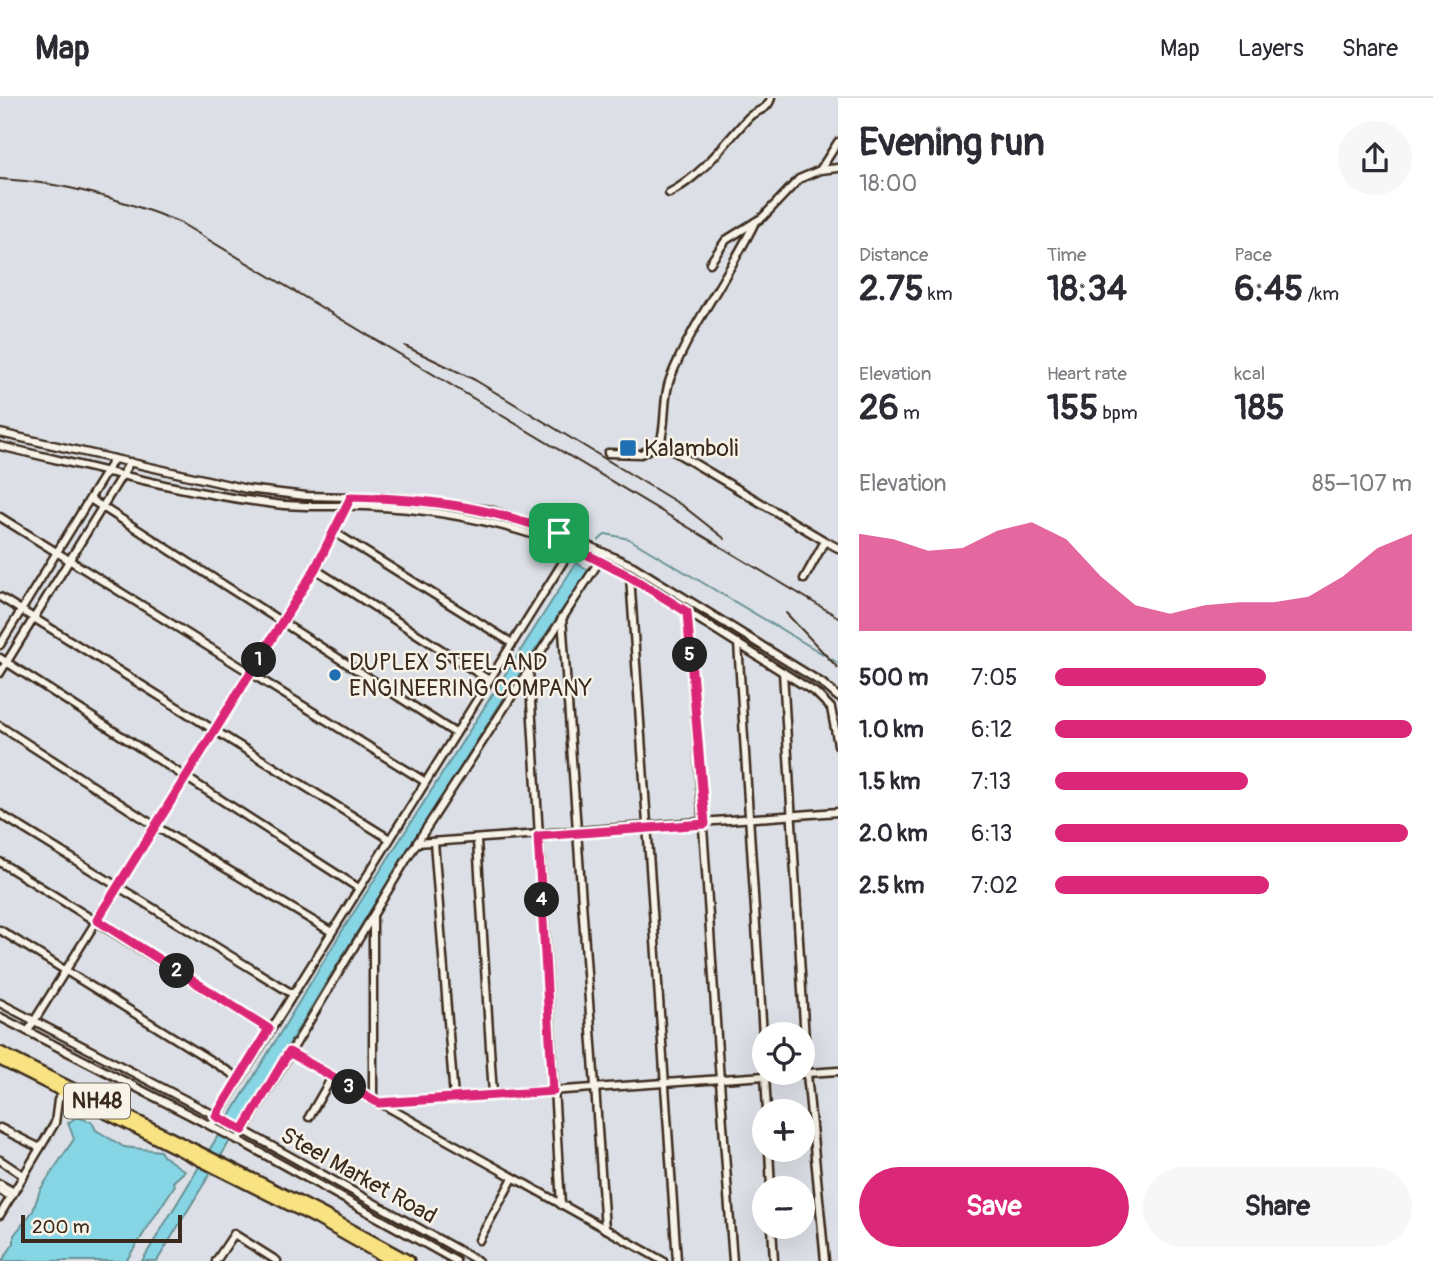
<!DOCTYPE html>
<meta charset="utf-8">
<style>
body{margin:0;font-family:Pangolin,sans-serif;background:#f7f7f7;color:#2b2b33;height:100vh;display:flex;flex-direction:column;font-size:26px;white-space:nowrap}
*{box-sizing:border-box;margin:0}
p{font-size:23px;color:#7c7c81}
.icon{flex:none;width:38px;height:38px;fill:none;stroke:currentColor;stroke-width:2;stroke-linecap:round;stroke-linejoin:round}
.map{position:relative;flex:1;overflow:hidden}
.sheet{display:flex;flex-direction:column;background:#fff;width:595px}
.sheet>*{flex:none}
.fabs{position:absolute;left:752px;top:924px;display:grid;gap:14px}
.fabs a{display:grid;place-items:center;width:63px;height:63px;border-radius:50%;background:#fff;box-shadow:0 7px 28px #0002;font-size:35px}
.scale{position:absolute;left:21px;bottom:18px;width:161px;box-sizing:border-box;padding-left:7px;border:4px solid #3b2a1e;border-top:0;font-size:19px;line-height:24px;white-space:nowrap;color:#3b2a1e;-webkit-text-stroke:5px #f7f3e8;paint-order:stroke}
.pin{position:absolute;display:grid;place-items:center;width:60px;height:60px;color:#fff;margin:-30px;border-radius:14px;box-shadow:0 4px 10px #0006}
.km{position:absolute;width:35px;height:35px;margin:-18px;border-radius:50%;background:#222;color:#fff;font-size:19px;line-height:35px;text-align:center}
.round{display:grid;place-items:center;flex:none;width:74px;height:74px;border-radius:37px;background:#f7f7f7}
.headline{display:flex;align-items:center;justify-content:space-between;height:119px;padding:0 21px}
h1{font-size:38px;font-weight:700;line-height:52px}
.stats{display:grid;grid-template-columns:repeat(3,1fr);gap:10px;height:119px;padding:7px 21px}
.stats div{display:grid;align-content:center}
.stats b{font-size:35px;font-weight:700}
.stats small{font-size:19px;font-weight:400}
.stats p{font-size:19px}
.chart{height:196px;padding:14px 21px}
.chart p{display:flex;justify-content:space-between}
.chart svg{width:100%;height:126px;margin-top:7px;fill:#db2777;opacity:.7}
.button{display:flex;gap:14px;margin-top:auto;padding:14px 21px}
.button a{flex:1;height:80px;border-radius:42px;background:#db2777;color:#fff;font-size:28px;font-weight:700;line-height:80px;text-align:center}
.button a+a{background:#f7f7f7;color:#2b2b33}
ul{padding:0 21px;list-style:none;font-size:23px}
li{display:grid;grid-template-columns:112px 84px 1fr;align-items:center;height:52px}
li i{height:18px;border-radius:9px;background:#db2777}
header{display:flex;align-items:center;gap:42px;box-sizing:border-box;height:98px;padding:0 35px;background:#fff;border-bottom:2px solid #e1e1e2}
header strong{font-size:33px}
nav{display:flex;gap:38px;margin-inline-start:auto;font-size:24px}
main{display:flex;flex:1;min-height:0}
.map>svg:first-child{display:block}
</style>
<header>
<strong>Map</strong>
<nav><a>Map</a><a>Layers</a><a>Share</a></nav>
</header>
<main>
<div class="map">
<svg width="838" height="1163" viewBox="0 0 838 1163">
<rect width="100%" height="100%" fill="#dce0e6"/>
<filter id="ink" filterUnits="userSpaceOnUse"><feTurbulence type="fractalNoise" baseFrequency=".0143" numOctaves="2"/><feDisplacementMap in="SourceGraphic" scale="14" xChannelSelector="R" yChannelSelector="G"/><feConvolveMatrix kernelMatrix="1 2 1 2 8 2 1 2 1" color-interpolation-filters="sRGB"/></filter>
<g filter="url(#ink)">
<g fill="#86d5e5" stroke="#689195" stroke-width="2">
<polygon points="576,465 589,472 512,587 354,839 157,1163 142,1163 342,833"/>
<polygon points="77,1019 92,1024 96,1032 124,1049 160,1053 163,1058 185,1073 173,1084 175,1087 126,1163 2,1163 14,1145 14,1137 33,1113 40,1092 74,1041 68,1025"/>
</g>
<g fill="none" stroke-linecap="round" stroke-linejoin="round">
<polyline stroke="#689195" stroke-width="2" points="599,442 606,436 629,441 838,565"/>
<g stroke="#3b2a1e" stroke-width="11">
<g id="minor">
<polyline points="820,72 838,44"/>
<path d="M669,95C702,78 724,46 748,20C756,11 767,14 771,0"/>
<polyline points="710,165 726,142 763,119 799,81 820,72 838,70"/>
<polyline points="0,335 247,391 306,398 393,400 490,412 576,442 633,468 822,585 838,599"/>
<polyline points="660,345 825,443 804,481"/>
<path d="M0,348C90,369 183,395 275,406C306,410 335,407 366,408C459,412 548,433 630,478L816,595L831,610L838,647"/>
<path d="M608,355L641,356L660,345C667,325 662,302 670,281C692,225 729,178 755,124"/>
<polyline points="90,401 455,635"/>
<polyline points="0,419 424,683"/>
<polyline points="334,434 512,545"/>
<polyline points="825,443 838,450"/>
<polyline points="315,471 489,582"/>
<polyline points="630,478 677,1163"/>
<polyline points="0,499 388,740"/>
<path d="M687,514C705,730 716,947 733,1163"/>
<polyline points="562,519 605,1131"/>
<polyline points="738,545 765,969"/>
<polyline points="0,547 114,361"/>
<polyline points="0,560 357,789"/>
<polyline points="529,571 561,1107"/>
<polyline points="783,574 807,976 825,1163"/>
<polyline points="0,575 130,364"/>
<polyline points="0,628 155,728 330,833"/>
<polyline points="0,716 291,895"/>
<polyline points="477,743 493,997"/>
<polyline points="434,744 454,1000"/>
<polyline points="417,745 838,714"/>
<polyline points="0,764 269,931"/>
<polyline points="373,819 373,1002"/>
<polyline points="0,832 239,980"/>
<polyline points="0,905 243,1032 478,1163"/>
<polyline points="0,919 238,1042 456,1163"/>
<polyline points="28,933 315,471 347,407"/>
<polyline points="289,954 663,1163"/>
<polyline points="765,977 767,1013"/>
<polyline points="379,1005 838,973"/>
<polyline points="309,1019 332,979"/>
<polyline points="211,1028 573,448"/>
<polyline points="0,1030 40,1050"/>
<polyline points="238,1042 411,754 602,459"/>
<polyline points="769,1052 771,1090"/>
<polyline points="0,1062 24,1078"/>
<polyline points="0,1086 14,1094"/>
<polyline points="0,1092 11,1099"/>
<polyline points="0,1117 55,1025 58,1002 64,994"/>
<polyline points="772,1129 774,1163"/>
<polyline points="479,1142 513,1080"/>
<polyline points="216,1163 234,1136 277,1163"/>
</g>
</g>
<g stroke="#3b2a1e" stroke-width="14">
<g id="highway">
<polyline points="0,954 319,1114 409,1163"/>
<polyline points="0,962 317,1121 391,1163"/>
</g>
</g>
<use href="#minor" stroke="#f7f3e8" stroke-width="6"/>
<use href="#highway" stroke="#f8e281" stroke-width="9"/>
<g stroke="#3b2a1e" stroke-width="2">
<path d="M0,81C63,84 121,101 179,124L838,519"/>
<polyline points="405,248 475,282 683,408 725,441"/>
<polyline points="786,515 838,570"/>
</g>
</g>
</g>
<g fill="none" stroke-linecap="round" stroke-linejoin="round" filter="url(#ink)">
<g stroke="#fff" stroke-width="14">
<path id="route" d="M351,399C437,401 495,410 576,442L572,449L629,478L687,514L705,726L538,738L553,993L379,1005L289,954L243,1032L216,1018L269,931L97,822L315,471Z"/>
</g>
<use href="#route" stroke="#db2777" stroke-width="9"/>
</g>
<g fill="#1f6fb2" stroke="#f7f3e8" stroke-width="2.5">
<rect x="619" y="341" width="18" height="18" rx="3.5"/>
<circle cx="335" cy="577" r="7"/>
</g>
<g text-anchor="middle" stroke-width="5" stroke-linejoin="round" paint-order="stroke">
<rect fill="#f7f3e8" stroke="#73665b" stroke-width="2" x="64" y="985.5" width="66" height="35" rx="5"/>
<g font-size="21" font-weight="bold" fill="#3b2a1e">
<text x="97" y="1010">NH48</text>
</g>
<g font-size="23" fill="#3b2a1e" stroke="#f7f3e8" text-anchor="start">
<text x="644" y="358">Kalamboli</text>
<text x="349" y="572">DUPLEX STEEL AND<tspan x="349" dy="26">ENGINEERING COMPANY</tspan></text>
</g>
<g font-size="23" fill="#3b2a1e" stroke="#f7f3e8">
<text transform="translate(359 1077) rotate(29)" y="8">Steel Market Road</text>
</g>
</g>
</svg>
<div class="fabs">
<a><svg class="icon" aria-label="locate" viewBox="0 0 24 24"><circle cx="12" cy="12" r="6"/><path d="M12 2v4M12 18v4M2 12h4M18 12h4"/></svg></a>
<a>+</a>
<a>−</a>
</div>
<div class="scale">200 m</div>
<div class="pin" style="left:559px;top:435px;background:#1e9e55"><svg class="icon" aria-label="arrive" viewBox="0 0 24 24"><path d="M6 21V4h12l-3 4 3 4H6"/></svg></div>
<b class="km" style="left:259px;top:562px">1</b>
<b class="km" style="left:177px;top:873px">2</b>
<b class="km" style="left:349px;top:989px">3</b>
<b class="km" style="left:542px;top:802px">4</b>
<b class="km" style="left:690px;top:557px">5</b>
</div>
<section class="sheet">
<div class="headline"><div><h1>Evening run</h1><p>18:00</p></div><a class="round"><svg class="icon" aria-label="share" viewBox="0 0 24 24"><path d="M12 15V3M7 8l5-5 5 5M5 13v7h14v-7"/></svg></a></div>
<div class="stats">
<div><p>Distance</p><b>2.75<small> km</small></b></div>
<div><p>Time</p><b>18:34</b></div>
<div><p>Pace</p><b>6:45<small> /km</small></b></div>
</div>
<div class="stats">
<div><p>Elevation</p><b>26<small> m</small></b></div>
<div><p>Heart rate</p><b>155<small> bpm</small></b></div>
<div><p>kcal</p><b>185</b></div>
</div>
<div class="chart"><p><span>Elevation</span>85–107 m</p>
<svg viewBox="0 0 160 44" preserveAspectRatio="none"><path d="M0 44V10L10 12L20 16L30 15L40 9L50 6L60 12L70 25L80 35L90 38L100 35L110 34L120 34L130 32L140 25L150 15L160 10V44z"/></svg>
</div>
<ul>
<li><b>500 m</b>7:05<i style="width:59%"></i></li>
<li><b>1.0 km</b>6:12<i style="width:100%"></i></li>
<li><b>1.5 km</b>7:13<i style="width:54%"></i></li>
<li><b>2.0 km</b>6:13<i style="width:99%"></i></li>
<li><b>2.5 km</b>7:02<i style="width:60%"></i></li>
</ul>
<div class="button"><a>Save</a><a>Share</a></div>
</section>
</main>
